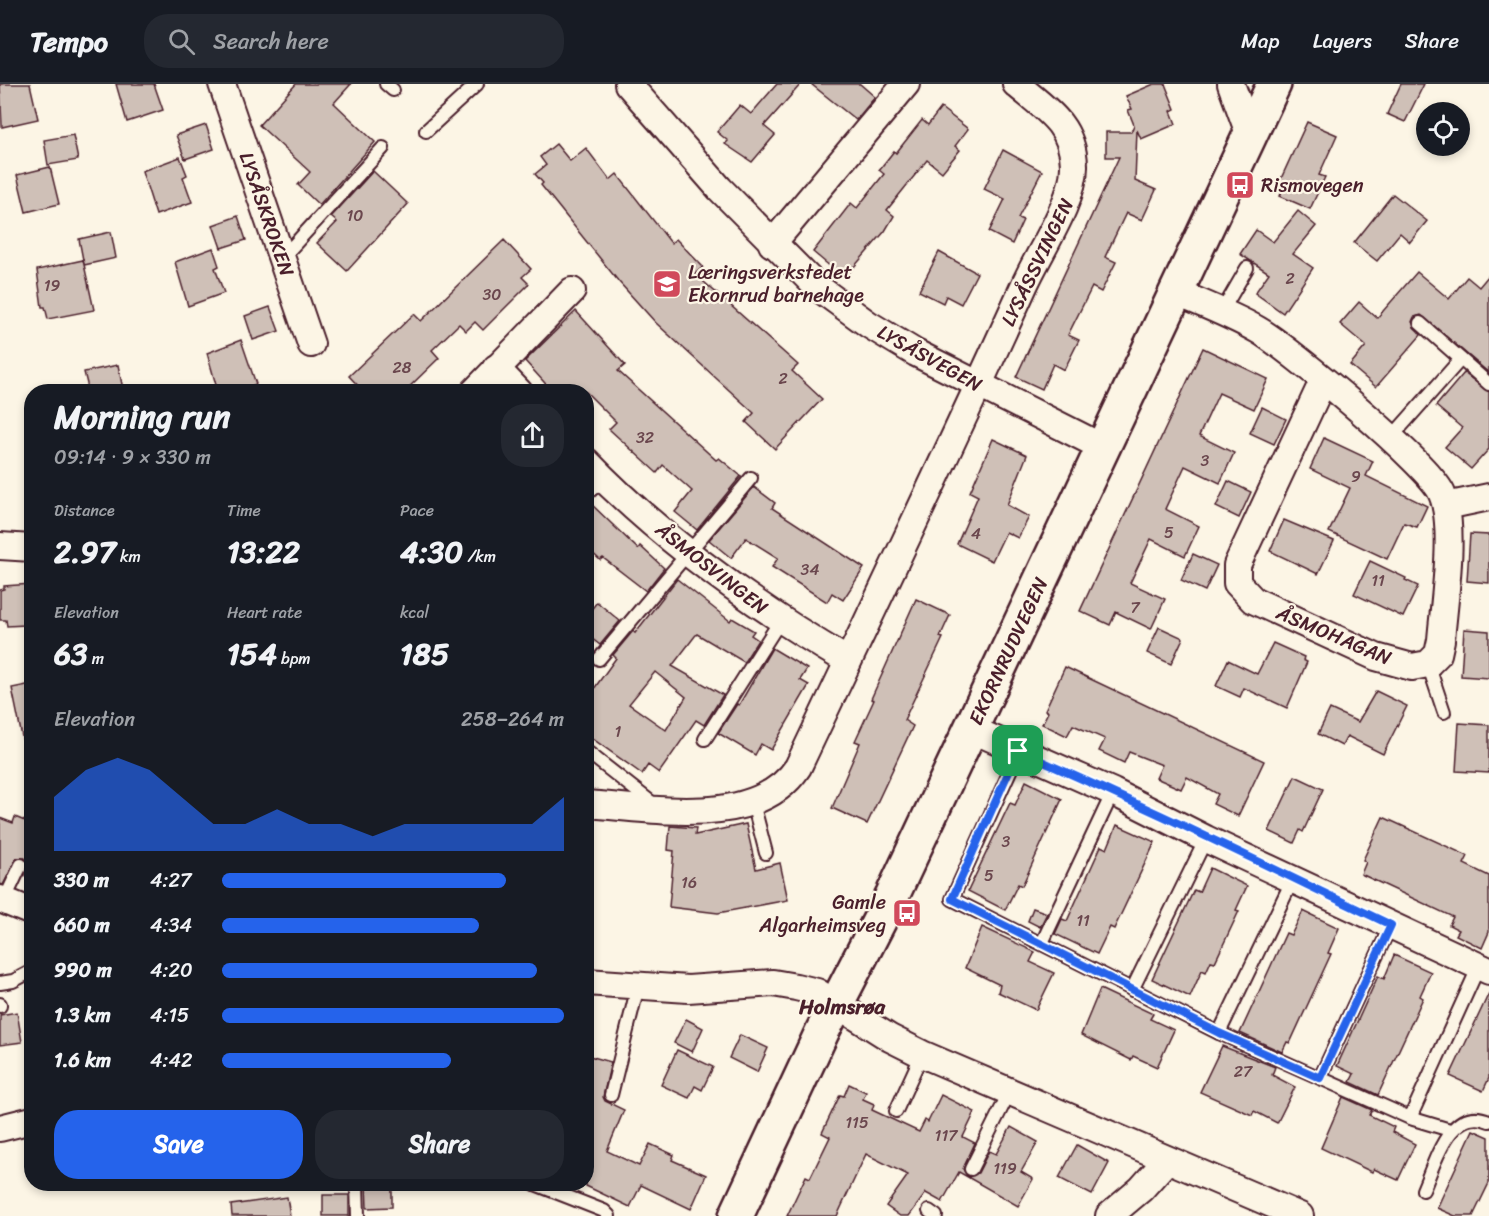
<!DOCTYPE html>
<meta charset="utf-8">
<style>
body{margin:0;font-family:Sriracha,sans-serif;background:#242831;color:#f1f3f6;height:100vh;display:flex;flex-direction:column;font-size:22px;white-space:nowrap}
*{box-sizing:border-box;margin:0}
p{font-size:20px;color:#9ea1a6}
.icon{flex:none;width:33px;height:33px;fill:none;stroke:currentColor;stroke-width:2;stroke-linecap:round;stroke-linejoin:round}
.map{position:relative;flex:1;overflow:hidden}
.sheet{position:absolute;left:24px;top:300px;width:570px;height:807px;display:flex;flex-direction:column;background:#171b24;border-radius:24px;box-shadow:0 3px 9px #0003}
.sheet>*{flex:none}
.tools{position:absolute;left:1416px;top:18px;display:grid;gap:12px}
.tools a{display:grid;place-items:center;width:54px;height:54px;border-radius:50%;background:#171b24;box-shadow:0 3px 9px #0003;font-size:30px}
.pin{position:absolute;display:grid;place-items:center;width:51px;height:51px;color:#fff;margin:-26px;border-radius:12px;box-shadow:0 3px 9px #0006}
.round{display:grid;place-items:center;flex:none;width:63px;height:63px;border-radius:24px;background:#242831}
.head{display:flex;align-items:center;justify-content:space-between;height:102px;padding:0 30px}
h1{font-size:33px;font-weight:700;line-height:45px}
.stats{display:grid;grid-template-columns:repeat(3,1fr);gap:9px;height:102px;padding:6px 30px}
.stats div{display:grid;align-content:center}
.stats b{font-size:30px;font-weight:700}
.stats small{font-size:16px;font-weight:400}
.stats p{font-size:16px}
.chart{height:168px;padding:12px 30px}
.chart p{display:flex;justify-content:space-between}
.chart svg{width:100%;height:108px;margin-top:6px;fill:#2563eb;opacity:.7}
.cta{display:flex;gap:12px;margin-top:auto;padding:12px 30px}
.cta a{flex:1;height:69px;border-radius:24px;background:#2563eb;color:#fff;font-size:24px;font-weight:700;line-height:69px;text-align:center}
.cta a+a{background:#242831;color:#f1f3f6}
ul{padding:0 30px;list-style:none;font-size:20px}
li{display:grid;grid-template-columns:96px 72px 1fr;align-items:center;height:45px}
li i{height:15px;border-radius:8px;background:#2563eb}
header{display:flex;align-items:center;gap:36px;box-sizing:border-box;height:84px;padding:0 30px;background:#171b24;border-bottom:2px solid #363941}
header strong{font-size:28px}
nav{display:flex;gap:33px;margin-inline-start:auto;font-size:21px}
.search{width:420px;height:54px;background:#242831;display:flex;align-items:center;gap:15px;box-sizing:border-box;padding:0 21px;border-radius:24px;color:#9ea1a6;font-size:22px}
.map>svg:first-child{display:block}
</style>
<header>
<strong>Tempo</strong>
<div class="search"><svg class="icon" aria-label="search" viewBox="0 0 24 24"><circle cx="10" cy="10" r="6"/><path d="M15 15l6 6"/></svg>Search here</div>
<nav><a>Map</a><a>Layers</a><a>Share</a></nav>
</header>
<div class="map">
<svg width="1489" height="1132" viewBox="0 0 1489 1132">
<rect width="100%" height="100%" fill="#fcf5e5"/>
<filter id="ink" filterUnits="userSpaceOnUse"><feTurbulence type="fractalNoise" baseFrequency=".0167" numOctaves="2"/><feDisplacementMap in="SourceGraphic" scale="12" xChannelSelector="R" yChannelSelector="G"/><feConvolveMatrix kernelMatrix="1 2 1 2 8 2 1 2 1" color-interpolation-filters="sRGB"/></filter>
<g filter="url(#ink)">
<g fill="#cfc0b7" stroke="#4a1f2b" stroke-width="1.5" fill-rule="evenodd">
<polygon points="0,0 30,0 38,35 2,43"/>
<polygon points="116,0 154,0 163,26 127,38"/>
<polygon points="296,0 351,0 334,19 375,58 319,121 298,101 310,88 259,41"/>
<polygon points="777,0 801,0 764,42 775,51 752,78 725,60 728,57 717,48 740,21 751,30"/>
<polygon points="811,0 860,0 875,13 856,36"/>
<polygon points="1154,0 1165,0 1175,25 1171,27 1176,40 1141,55 1137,46 1135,97 1156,106 1142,136 1126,129 1105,173 1116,178 1101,208 1092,203 1068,251 1079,256 1064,286 1053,280 1042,305 1016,293 1119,73 1106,73 1106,48 1131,48 1134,41 1128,26 1132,25 1126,12"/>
<polygon points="1401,0 1424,0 1405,38 1387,30"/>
<polygon points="941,24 968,45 955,62 960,66 942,88 927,76 887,126 894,132 885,147 847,191 841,185 838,189 813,168 851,119 857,124 884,90 879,86 894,67 896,69 922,36 928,41"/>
<polygon points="1307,38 1337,51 1319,91 1325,93 1310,125 1280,112 1284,102 1279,99"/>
<polygon points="206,41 214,65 185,75 176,51"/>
<polygon points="73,51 78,76 48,81 44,56"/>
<polygon points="556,60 570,77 586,64 610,96 617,90 671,159 676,155 703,183 695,190 798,281 792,287 822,315 775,365 746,338 754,329 656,239 619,198 541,101 543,99 535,90 546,81 540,73"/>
<polygon points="1003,66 1042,87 1018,134 1023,136 1012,160 989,148 1005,115 984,105"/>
<polygon points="180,73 187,91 183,93 192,118 156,131 142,87"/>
<polygon points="50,83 59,120 26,128 17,91"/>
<polygon points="373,87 408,120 347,187 317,159 337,138 331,133"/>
<polygon points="1393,110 1427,137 1410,158 1400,149 1377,177 1354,159"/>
<polygon points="1298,127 1316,142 1293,170 1313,184 1283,229 1255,209 1269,189 1240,170 1256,146 1273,158"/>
<polygon points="238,132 246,156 221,164 213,141"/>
<polygon points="111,148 116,174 84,181 79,155"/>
<polygon points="504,156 531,185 522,193 529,200 483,246 475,238 466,247 459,240 432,266 439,274 404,308 364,308 349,292 414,230 421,237"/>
<polygon points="213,164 219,182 215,184 224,209 188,222 175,178"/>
<polygon points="939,168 977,189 961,220 946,212 943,219 919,207"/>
<polygon points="83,176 94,226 48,235 45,223 42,223 37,186"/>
<polygon points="1417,188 1449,215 1467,193 1479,203 1489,191 1489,289 1421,231 1414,233 1412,238 1421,251 1376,303 1350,281 1366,262 1340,240 1359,218 1377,234"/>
<polygon points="270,223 279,247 253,256 245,232"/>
<polygon points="576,227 625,281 618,287 716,376 719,374 741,392 697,446 675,428 692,407 663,381 657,389 609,345 616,338 586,308 553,308 525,277"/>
<polygon points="241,256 256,300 236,308 218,308 207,269"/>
<polygon points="1203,264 1268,295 1254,325 1219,309 1199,352 1234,369 1220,399 1185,382 1165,425 1199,442 1185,472 1151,455 1130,499 1165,515 1151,545 1116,528 1110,541 1080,527"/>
<polygon points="118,281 123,305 89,308 84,288"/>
<polygon points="1464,289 1489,308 1489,365 1471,385 1445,363 1462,344 1436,322"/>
<polygon points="1262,323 1286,335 1274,360 1250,349"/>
<polygon points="1324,354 1373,377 1366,392 1427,422 1417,443 1404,439 1387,475 1329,448 1350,404 1310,385"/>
<polygon points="993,355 1027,371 1007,421 1029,433 1018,454 1006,448 992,477 957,460 978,412 970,408"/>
<polygon points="1228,397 1251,408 1239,434 1216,423"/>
<polygon points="754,403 775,419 772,424 864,484 843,516 832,509 827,518 772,483 778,474 746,454 731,474 709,456"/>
<polygon points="589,418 638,465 640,462 664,484 646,507 603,474 600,476 586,463 586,419"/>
<polygon points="1284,436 1334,457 1318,490 1270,467"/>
<polygon points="1470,450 1489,451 1489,499 1467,497"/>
<polygon points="1193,470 1217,481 1205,507 1181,496"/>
<polygon points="1370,477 1406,494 1405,496 1418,502 1403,533 1354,510"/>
<path d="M677,495L730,537L732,534L754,547L751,551L758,556L744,578L697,550L695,552L672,582L723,611L704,641L696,636L659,689L648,681L642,690L586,650V616L616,574L613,571L633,547L635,549ZM655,588L686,613L666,646L629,620Z"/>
<polygon points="32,500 32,535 24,536 25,541 7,542 6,536 0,536 0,506 4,505 4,502"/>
<polygon points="916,515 950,531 940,553 943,554 904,636 913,642 867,740 832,724 860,659 855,657 874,616 871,615"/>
<polygon points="597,518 620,537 600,561 586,550 586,532"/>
<polygon points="1159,543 1183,554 1171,580 1147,569"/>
<polygon points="1464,545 1489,547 1489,594 1461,592"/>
<polygon points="1273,559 1304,573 1303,576 1307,578 1287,624 1244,604 1240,613 1216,602 1228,576 1257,590"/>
<polygon points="772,564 807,585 800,596 809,601 771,666 761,660 755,671 718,649 737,620 739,621"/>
<polygon points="1065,583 1264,677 1238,732 1213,720 1218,710 1187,693 1181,705 1156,694 1162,681 1129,668 1124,679 1099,667 1105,655 1073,641 1067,652 1042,640 1048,628 1045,626"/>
<polygon points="32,600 32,657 23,658 12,604"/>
<polygon points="1376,607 1407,622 1383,670 1347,652 1342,662 1318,650 1330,625 1358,638"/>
<polygon points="1459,639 1489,641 1489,689 1456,687"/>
<polygon points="1295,692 1323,705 1303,748 1300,746 1294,759 1269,747"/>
<polygon points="1026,697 1062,715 1022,802 1018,800 1005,826 968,807 1010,719 1015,721"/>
<polygon points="15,733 32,740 32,784 25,774 17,774 3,801 0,800 0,734 13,739"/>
<polygon points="1383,733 1468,772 1464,780 1489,792 1489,848 1482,864 1456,851 1459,846 1449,841 1453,833 1361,790 1366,778 1363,776"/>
<polygon points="746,740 756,785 780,779 788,816 718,829 669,823 674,767 668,766 670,742 696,744 695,751"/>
<polygon points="1117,741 1155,758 1114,845 1110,843 1097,870 1055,850 1062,835 1067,837 1101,762 1107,765"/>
<polygon points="1210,784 1247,802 1236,826 1239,827 1215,878 1211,877 1206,888 1202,886 1190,913 1152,895 1194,806 1199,808"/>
<polygon points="1033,824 1047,829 1040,843 1028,837"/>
<polygon points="1303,827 1339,844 1328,869 1331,870 1290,959 1287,958 1282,968 1240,949 1286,849 1291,851"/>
<polygon points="982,843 1035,868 1030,878 1054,889 1036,926 998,908 1000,901 965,884"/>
<polygon points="1394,871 1431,888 1420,912 1423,914 1378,1011 1350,998 1354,990 1337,982 1378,892 1384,895"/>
<polygon points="1100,905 1153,930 1150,935 1174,946 1157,983 1133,972 1131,976 1081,951"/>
<polygon points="1489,909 1489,994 1483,1007 1450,992"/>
<polygon points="17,928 22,958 0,961 0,931"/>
<polygon points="686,935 703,944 692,968 674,959"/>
<polygon points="740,951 768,964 757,988 729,974"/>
<polygon points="1222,962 1275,983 1272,991 1295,1003 1277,1039 1254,1027 1252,1031 1200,1008"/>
<polygon points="677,966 713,983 702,1006 695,1002 689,1014 661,1001"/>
<polygon points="586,971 611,978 603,1013 605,1017 624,1026 607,1067 639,1082 650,1060 674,1071 672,1076 706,1091 691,1125 641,1101 630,1123 586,1102"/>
<polygon points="849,1000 866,1008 863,1015 874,1020 872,1026 919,1048 925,1036 928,1038 941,1011 975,1028 963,1053 975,1059 963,1085 968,1093 978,1089 989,1067 996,1070 1011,1043 1038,1058 1021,1088 1033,1095 1018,1122 959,1088 942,1118 926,1109 909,1132 900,1132 886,1122 908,1091 866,1070 837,1132 787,1132 806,1092 810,1094 830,1053 822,1049 840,1011 844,1012"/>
<polygon points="1343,1013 1372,1026 1369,1031 1394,1043 1392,1048 1415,1060 1398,1096 1374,1085 1372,1088 1321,1064"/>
<polygon points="1473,1046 1489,1053 1489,1099 1473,1132 1455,1132 1437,1124"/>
<polygon points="1077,1061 1109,1079 1092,1111 1059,1094"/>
<polygon points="366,1100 392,1100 392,1123 367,1124"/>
<rect x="323" y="1111" width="26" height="21"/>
<polygon points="287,1113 290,1132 232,1132 231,1121"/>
</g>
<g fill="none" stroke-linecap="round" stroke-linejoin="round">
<g stroke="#4a1f2b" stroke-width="16">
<g id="lane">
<polyline points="386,0 393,6"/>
<polyline points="426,47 477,0"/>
<polyline points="282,174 383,64"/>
<polyline points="1221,229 1247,184"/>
<polyline points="1420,239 1489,300"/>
<polyline points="1390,355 1460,276"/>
<polyline points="586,411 603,395"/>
<polyline points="599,575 751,394"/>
<polyline points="1428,580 1444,628"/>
<polyline points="705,655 780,537"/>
<polyline points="586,667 656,722"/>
<polyline points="1019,667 952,815 1219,949 1410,1034 1450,1046"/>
<polyline points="753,719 766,769"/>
<polyline points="4,817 21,781"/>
<polyline points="1042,859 1113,708"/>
<polyline points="0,899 13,897 32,887"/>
<polyline points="1132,906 1206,755"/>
<polyline points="0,920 0,922"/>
<polyline points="1219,949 1293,795"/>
<polyline points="1320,994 1391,841"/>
<polyline points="611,1011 638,902"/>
<polyline points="896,1027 922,970"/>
<polyline points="1410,1034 1479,882"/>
<polyline points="971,1085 1009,1009"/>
<polyline points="357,1100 358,1132"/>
<polyline points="535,1100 604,1127 609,1132"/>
<path d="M1423,1106C1435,1079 1450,1020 1489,1037"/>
<polyline points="929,1127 936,1132"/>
</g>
</g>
<g stroke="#4a1f2b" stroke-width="30">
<g id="street">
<polyline points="222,0 311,260"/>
<polyline points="628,0 720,105 816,202 868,240 916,269 1104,364"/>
<polyline points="1231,0 1250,52"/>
<polyline points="772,160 906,0"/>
<path d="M1175,208C1203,220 1232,231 1258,246C1288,263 1432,383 1442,410C1456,443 1444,518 1441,556L1438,570L1428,580L1412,583L1376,573L1253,516L1237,499V481L1323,297"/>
<polyline points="496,284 519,308"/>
<polyline points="474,308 572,207"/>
<path d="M586,377C663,457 753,521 848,577"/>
<polyline points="1446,422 1489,413"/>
<polyline points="0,462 32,464"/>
<polyline points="971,645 1113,708 1206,755 1489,887"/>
<path d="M586,720C651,724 757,746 798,683C874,523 951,363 1024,202C1039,168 1075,116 1074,81C1073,40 1044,24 1016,0"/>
<polyline points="0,815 32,828"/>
<polyline points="586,898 688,905 773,899 796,903 817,908 890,954 922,970 1300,1132"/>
<polyline points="0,1044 32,1036"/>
<polyline points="1109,1132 1141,1105 1166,1077"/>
</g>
</g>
<g stroke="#4a1f2b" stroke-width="38">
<polyline id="secondary" points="736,1132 822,948 892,812 1274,0"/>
</g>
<use href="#lane" stroke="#fcf5e5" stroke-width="12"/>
<use href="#street" stroke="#fcf5e5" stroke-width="26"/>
<use href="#secondary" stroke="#fcf5e5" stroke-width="33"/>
</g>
</g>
<g fill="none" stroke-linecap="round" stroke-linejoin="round" filter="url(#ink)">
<g stroke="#fff" stroke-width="12">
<path id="route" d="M1018,667C1144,721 1267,782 1391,841L1320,994L1219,949L952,815Z"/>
</g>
<use href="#route" stroke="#2563eb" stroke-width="8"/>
</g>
<defs>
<g id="bus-square" transform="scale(1.5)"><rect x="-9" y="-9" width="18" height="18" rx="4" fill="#d1495b" stroke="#fcf5e5"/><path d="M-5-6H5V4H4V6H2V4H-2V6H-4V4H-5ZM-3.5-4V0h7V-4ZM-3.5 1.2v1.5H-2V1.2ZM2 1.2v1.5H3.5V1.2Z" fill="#fff"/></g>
<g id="school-square" transform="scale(1.5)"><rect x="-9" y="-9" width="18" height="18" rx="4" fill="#d1495b" stroke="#fcf5e5"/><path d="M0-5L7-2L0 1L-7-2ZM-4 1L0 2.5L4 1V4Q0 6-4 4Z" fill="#fff"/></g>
</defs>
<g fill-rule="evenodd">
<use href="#bus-square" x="1240" y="101"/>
<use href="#school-square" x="667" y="200"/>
<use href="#bus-square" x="907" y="829"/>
</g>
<g text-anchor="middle" stroke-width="4.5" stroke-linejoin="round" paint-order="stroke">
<g font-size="16" fill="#6b474e">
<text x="355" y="137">10</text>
<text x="1290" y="200">2</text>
<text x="52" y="207">19</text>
<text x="492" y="216">30</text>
<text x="402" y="289">28</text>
<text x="783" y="300">2</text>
<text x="645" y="359">32</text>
<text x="1205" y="382">3</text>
<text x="1356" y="398">9</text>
<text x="1169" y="454">5</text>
<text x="976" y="455">4</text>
<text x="810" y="491">34</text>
<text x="1378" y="502">11</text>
<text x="1135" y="529">7</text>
<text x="618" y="653">1</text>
<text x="1006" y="763">3</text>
<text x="989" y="797">5</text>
<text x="689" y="804">16</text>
<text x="1083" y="842">11</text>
<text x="1243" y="993">27</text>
<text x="857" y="1044">115</text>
<text x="946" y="1057">117</text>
<text x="1005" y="1090">119</text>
</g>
<g font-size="20" fill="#4a1f2b" stroke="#fcf5e5" text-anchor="start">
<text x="1261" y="108">Rismovegen</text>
<text x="688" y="195">Læringsverkstedet<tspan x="688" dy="23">Ekornrud barnehage</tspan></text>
<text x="886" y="825" text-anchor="end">Gamle<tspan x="886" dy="23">Algarheimsveg</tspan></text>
</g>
<g font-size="20" fill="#4a1f2b" stroke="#fcf5e5">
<text transform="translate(267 130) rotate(71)" y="7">LYSÅSKROKEN</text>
<text transform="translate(1037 178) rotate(-64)" y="7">LYSÅSSVINGEN</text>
<text transform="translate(930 274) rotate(29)" y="7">LYSÅSVEGEN</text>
<text transform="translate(712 484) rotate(38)" y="7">ÅSMOSVINGEN</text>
<text transform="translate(1334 551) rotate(23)" y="7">ÅSMOHAGAN</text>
<text transform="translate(1008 567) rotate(-65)" y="7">EKORNRUDVEGEN</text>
</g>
<g font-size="21" font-weight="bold" fill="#4a1f2b" stroke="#fcf5e5">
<text x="842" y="930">Holmsrøa</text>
</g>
</g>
</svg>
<div class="tools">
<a><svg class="icon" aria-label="locate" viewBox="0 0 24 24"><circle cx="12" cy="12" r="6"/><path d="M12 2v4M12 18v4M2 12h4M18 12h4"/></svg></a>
</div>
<div class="pin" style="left:1018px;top:667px;background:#1e9e55"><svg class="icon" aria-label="arrive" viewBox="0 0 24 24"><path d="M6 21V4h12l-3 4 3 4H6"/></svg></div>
<section class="sheet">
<div class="head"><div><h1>Morning run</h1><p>09:14 · 9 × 330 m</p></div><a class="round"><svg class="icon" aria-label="share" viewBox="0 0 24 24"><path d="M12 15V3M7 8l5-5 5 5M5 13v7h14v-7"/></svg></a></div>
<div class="stats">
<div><p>Distance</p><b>2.97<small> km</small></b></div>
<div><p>Time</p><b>13:22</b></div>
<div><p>Pace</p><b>4:30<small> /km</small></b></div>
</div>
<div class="stats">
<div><p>Elevation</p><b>63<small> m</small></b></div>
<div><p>Heart rate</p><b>154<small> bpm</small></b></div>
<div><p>kcal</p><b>185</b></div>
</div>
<div class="chart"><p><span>Elevation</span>258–264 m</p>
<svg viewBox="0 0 160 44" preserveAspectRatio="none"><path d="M0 44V22L10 11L20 6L30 11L40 22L50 33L60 33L70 27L80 33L90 33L100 38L110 33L120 33L130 33L140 33L150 33L160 22V44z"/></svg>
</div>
<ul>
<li><b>330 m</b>4:27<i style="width:83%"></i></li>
<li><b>660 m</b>4:34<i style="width:75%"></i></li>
<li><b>990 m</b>4:20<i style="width:92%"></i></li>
<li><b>1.3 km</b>4:15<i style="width:100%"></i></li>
<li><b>1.6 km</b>4:42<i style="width:67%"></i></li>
</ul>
<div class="cta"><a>Save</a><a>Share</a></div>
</section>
</div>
